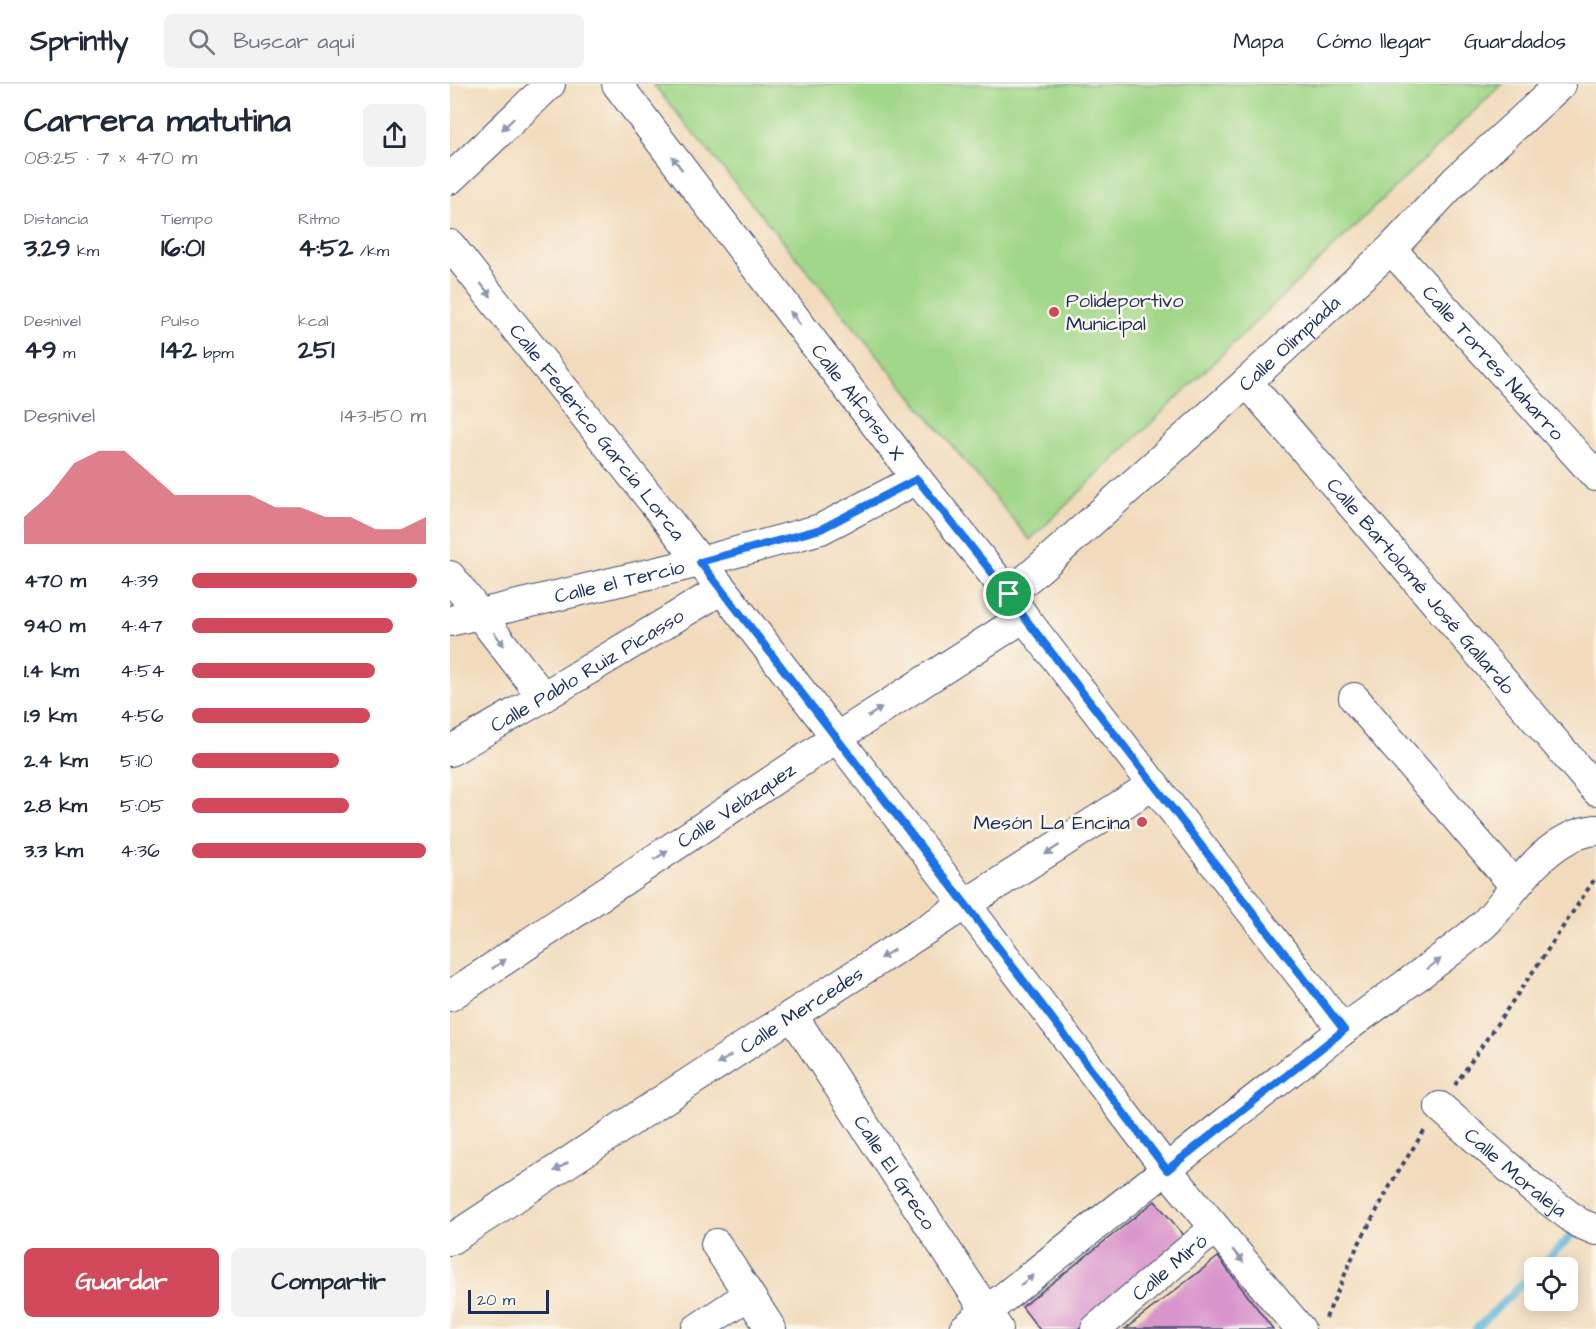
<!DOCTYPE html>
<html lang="es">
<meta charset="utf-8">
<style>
body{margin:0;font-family:"Architects Daughter",sans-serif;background:#f2f2f3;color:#1f2937;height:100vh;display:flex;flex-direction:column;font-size:22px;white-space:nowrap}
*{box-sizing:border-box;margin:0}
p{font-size:20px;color:#747a83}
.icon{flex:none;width:33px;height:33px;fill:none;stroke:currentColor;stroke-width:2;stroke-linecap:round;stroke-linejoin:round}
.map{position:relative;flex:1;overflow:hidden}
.sheet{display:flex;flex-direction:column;background:#fff;width:450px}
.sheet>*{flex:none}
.fabs{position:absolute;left:1074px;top:1173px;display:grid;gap:12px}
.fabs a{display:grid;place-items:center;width:54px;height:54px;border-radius:9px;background:#fff;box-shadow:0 3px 15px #0003;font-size:30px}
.scale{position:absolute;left:18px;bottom:15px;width:81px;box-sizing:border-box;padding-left:6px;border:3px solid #1b2f5e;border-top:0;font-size:16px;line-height:21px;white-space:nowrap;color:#1b2f5e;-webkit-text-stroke:4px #fbf7ec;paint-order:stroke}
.pin{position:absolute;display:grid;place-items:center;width:51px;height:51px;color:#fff;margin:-26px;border:3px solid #fff;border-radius:50%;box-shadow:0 2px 6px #0007}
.round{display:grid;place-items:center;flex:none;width:63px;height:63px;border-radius:9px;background:#f2f2f3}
.head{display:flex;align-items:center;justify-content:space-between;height:102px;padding:0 24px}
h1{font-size:33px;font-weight:800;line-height:45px}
.stats{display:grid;grid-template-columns:repeat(3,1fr);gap:9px;height:102px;padding:6px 24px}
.stats div{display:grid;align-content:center}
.stats b{font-size:26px;font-weight:800}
.stats small{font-size:16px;font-weight:400}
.stats p{font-size:16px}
.chart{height:168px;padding:12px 24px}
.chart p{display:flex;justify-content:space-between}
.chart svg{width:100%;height:108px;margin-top:6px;fill:#d1495b;opacity:.7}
.button{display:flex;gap:12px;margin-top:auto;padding:12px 24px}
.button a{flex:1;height:69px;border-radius:9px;background:#d1495b;color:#fff;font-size:24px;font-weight:800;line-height:69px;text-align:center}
.button a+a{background:#f2f2f3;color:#1f2937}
ul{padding:0 24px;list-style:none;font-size:20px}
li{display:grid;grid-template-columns:96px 72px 1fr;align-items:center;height:45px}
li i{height:15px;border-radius:8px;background:#d1495b}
header{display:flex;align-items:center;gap:36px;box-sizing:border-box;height:84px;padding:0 30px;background:#fff;border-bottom:2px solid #e0e1e3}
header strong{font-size:28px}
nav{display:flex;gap:33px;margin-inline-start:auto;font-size:21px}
.search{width:420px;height:54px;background:#f2f2f3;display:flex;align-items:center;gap:15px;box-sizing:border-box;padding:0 21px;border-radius:9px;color:#747a83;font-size:22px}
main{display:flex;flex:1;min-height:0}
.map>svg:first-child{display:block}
</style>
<header>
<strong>Sprintly</strong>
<div class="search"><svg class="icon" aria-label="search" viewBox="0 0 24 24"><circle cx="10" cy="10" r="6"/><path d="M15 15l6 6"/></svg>Buscar aquí</div>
<nav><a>Mapa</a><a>Cómo llegar</a><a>Guardados</a></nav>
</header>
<main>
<section class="sheet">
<div class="head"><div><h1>Carrera matutina</h1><p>08:25 · 7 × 470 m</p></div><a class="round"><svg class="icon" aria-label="share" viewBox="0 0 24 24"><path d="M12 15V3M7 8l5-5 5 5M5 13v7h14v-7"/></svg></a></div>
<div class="stats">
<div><p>Distancia</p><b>3.29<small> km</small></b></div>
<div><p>Tiempo</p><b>16:01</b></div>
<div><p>Ritmo</p><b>4:52<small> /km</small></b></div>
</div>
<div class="stats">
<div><p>Desnivel</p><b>49<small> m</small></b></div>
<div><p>Pulso</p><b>142<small> bpm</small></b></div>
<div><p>kcal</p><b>251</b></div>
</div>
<div class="chart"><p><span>Desnivel</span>143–150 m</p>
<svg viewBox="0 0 160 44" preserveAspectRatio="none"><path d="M0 44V33L10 24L20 11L30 6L40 6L50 15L60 24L70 24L80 24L90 24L100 29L110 29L120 33L130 33L140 38L150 38L160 33V44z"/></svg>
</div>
<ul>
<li><b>470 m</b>4:39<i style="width:96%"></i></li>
<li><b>940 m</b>4:47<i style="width:86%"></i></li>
<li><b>1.4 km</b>4:54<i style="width:78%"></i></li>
<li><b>1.9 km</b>4:56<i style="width:76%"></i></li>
<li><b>2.4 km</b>5:10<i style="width:63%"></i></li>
<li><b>2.8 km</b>5:05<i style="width:67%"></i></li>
<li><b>3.3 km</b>4:36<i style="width:100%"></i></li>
</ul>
<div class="button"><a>Guardar</a><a>Compartir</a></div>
</section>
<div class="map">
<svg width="1146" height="1245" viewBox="0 0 1146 1245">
<rect width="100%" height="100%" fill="#fbf7ec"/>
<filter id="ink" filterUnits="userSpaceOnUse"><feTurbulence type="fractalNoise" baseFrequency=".0167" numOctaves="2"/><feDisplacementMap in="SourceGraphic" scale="12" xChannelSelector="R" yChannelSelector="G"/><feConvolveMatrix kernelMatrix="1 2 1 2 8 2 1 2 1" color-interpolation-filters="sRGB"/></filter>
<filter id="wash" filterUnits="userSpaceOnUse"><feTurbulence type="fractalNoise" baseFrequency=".008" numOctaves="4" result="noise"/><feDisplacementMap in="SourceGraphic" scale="24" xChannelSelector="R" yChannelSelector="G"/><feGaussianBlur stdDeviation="1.35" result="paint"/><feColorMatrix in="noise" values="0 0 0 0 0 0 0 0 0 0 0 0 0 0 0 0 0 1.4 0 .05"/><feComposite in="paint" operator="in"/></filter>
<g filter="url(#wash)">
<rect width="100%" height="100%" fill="#f2dbbc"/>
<polygon fill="#a1d788" stroke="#5e8373" stroke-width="1.5" points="203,0 1052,0 580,456"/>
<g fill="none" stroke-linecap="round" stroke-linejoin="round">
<g stroke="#5ab4d7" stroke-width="8">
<polyline points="1089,1184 1128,1145"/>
<polyline points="1026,1245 1084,1188"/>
</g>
</g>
<g id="blocks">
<g fill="#d994cb">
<polygon points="705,1117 738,1156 628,1245 589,1245 572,1223"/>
<polygon points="768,1173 823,1245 675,1245"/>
</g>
</g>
</g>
<g filter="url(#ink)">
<use href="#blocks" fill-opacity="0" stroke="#3b496c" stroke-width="1.5"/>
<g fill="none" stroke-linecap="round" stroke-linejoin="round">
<g stroke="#3b496c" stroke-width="32">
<g id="minor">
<path id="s1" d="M167,0L467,395L559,510L574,533L893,946"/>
<polyline points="0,95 100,0"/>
<path id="s2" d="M0,161L272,505L516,821L717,1086L850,1245"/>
<path id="s3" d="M941,165L1146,392"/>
<path id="s4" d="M797,298L1146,706"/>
<polyline points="0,492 93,613"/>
<path id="s5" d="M559,510L592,482L797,298L941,165L1006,96L1111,0"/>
<path id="s6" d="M0,537L250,478L371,445L467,395"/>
<polyline points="904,614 1065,802"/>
<path id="s7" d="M0,667L93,613L272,505"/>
<path id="s8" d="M0,912L386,654L574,533"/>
<path id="s9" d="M342,931L548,1245"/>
<path id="s10" d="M990,1023L1081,1103L1129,1139L1146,1146"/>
<path id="s11" d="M0,1156L342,931L704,700"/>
<polyline points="266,1160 321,1245"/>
<polyline points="247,1245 298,1211"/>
<path d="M514,1245L893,946C940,911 989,879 1033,841C1041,834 1047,825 1054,817C1077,787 1106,750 1146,746"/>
<path id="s12" d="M646,1245L765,1144"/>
</g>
</g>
<g stroke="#3b496c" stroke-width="4" stroke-dasharray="4.5 4.5" stroke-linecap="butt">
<polyline points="1005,1001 1093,873 1146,793"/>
<polyline points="876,1234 906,1165 946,1091 974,1047"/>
</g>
<use href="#minor" stroke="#fff" stroke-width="30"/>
</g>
<defs><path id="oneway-solid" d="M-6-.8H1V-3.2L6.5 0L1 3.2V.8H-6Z" transform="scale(1.5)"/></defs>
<g fill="#8d97ae">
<use href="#oneway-solid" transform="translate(58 40) rotate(136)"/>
<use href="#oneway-solid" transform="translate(227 79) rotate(-127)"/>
<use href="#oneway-solid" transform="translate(36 206) rotate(52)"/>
<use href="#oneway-solid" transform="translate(345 234) rotate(-127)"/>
<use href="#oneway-solid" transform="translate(49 555) rotate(53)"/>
<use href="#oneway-solid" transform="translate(425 628) rotate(-33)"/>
<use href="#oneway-solid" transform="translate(602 766) rotate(147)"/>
<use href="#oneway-solid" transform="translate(211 771) rotate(-34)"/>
<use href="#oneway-solid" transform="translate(437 870) rotate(148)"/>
<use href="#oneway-solid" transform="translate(49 880) rotate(-34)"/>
<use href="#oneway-solid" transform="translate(984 880) rotate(-36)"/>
<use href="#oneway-solid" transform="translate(274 976) rotate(147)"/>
<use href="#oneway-solid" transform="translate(111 1083) rotate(147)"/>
<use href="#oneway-solid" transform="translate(788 1172) rotate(50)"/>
<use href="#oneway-solid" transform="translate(577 1196) rotate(-38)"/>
</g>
</g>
<g fill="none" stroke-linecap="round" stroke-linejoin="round" filter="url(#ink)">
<g stroke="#fff" stroke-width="12">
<polygon id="route" points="467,395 559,510 574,533 894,946 717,1086 516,821 250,478 371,445"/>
</g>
<use href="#route" stroke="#1a73e8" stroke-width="8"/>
</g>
<g fill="#d1495b" stroke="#fbf7ec" stroke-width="2">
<circle cx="604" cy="228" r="6"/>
<circle cx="692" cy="738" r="6"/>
</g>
<g text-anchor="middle" stroke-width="5" stroke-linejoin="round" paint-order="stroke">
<g font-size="20" fill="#1b2f5e" stroke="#fbf7ec" text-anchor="start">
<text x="616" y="223">Polideportivo<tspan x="616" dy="23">Municipal</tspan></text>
<text x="680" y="745" text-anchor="end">Mesón La Encina</text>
</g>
<g font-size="20" fill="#1b2f5e" stroke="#fbf7ec">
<text dy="7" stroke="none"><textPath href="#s5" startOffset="376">Calle Olimpiada</textPath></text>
<text dy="7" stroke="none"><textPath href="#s3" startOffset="153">Calle Torres Naharro</textPath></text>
<text dy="7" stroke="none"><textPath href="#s1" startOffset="399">Calle Alfonso X</textPath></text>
<text dy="7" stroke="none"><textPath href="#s2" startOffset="238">Calle Federico García Lorca</textPath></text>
<text dy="7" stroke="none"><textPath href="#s6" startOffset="174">Calle el Tercio</textPath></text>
<text dy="7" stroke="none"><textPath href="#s4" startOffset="268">Calle Bartolomé José Gallardo</textPath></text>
<text dy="7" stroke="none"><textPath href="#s7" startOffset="159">Calle Pablo Ruiz Picasso</textPath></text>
<text dy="7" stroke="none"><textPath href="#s8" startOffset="344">Calle Velázquez</textPath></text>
<text dy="7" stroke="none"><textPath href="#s11" startOffset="420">Calle Mercedes</textPath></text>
<text dy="7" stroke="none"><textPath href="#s10" startOffset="100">Calle Moraleja</textPath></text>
<text dy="7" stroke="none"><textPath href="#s9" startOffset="188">Calle El Greco</textPath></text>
<text dy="7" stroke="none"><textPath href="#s12" startOffset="96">Calle Miró</textPath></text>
</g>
</g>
</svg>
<div class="fabs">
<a><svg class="icon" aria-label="locate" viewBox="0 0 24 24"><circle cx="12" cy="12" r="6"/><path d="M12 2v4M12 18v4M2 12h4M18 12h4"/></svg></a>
</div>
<div class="scale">20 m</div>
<div class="pin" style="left:559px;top:510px;background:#1e9e55"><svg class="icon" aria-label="arrive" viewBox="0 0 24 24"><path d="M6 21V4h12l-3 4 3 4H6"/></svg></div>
</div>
</main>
